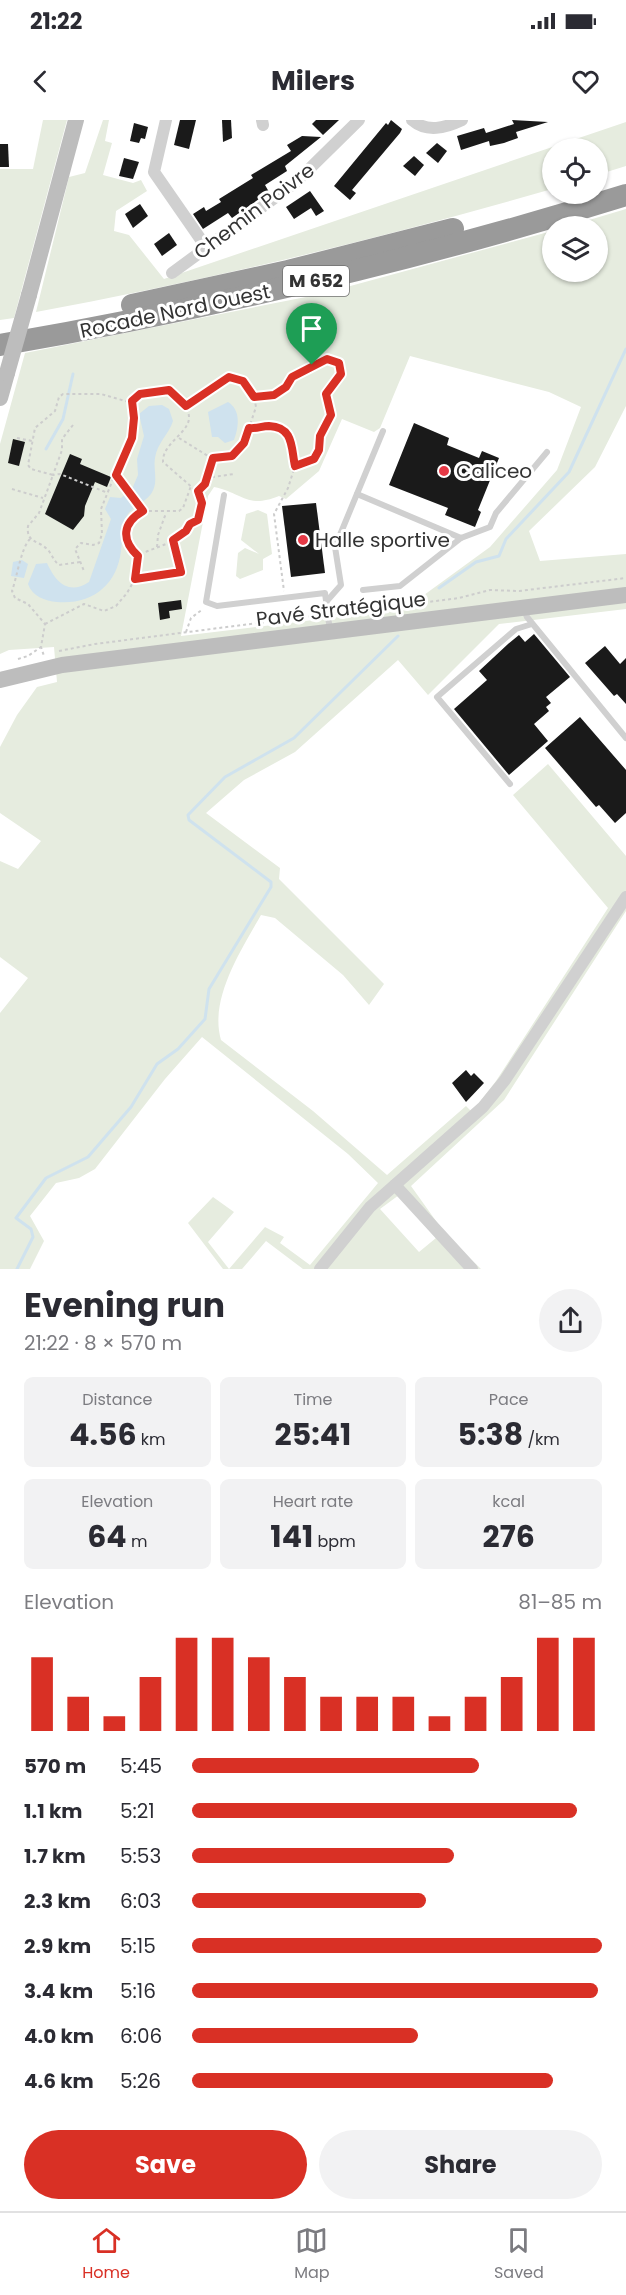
<!DOCTYPE html>
<meta charset="utf-8">
<style>
body{margin:0;font-family:Poppins,sans-serif;background:#f2f2f3;color:#2b2b33;height:100vh;display:flex;flex-direction:column;font-size:22px;white-space:nowrap}
*{box-sizing:border-box;margin:0}
p{font-size:20px;color:#7c7c81}
.icon{flex:none;width:33px;height:33px;fill:none;stroke:currentColor;stroke-width:2;stroke-linecap:round;stroke-linejoin:round}
.map{position:relative;height:1149px;overflow:hidden}
.drawer{display:flex;flex-direction:column;background:#fff;flex:1}
.drawer>*{flex:none}
.buttons{position:absolute;left:542px;top:18px;display:grid;gap:12px}
.buttons a{display:grid;place-items:center;width:66px;height:66px;border-radius:50%;background:#fff;box-shadow:0 2px 4px #0004;font-size:30px}
.pin{position:absolute;display:grid;place-items:center;width:51px;height:51px;color:#fff;margin:-62px -26px;border-radius:50% 50% 50% 0;rotate:-45deg;box-shadow:0 0 6px #0007}
.pin .icon{rotate:45deg}
.round{display:grid;place-items:center;flex:none;width:63px;height:63px;border-radius:32px;background:#f2f2f3}
.overview{display:flex;align-items:center;justify-content:space-between;height:102px;padding:0 24px}
h1{font-size:33px;font-weight:700;line-height:45px}
.figures{display:grid;grid-template-columns:repeat(3,1fr);gap:9px;height:102px;padding:6px 24px}
.figures div{display:grid;align-content:center;border-radius:9px;background:#f2f2f3;text-align:center}
.figures b{font-size:30px;font-weight:700}
.figures small{font-size:16px;font-weight:400}
.figures p{font-size:16px}
.chart{height:168px;padding:12px 24px}
.chart p{display:flex;justify-content:space-between}
.chart svg{width:100%;height:108px;margin-top:6px;stroke:#d93025;stroke-width:6}
.button{display:flex;gap:12px;margin-top:auto;padding:12px 24px}
.button a{flex:1;height:69px;border-radius:36px;background:#d93025;color:#fff;font-size:24px;font-weight:700;line-height:69px;text-align:center}
.button a+a{background:#f2f2f3;color:#2b2b33}
ul{padding:0 24px;list-style:none;font-size:20px}
li{display:grid;grid-template-columns:96px 72px 1fr;align-items:center;height:45px}
li i{height:15px;border-radius:8px;background:#d93025}
.status{display:flex;justify-content:space-between;align-items:center;height:42px;padding:0 30px;background:#fff;direction:ltr}
.status svg{height:16px;fill:currentColor}
header{display:flex;justify-content:space-between;align-items:center;height:78px;padding:0 24px;background:#fff;font-size:27px;font-weight:700}
.dock{display:flex;justify-content:space-around;align-items:center;height:84px;border-top:2px solid #e1e1e2;background:#fff;font-size:16px;color:#7c7c81}
.dock a{display:grid;justify-items:center;gap:3px}
.dock .on{color:#d93025}
.map>svg:first-child{display:block}
</style>
<div class="status"><b>21:22</b><svg viewBox="0 0 49 12"><path d="M0 12V9h3v3zM5 12V6h3v6zM10 12V3h3v9zM15 12V0h3v12zM26 1h20v11H26zM47 4h2v5h-2z"/></svg></div>
<header><svg class="icon" aria-label="back" viewBox="0 0 24 24"><path d="M15 5l-7 7 7 7"/></svg>Milers<svg class="icon" aria-label="heart" viewBox="0 0 24 24"><path d="M12 20l-8-8c-3-5 5-10 8-4 3-6 11-1 8 4z"/></svg></header>
<div class="map">
<svg width="626" height="1149" viewBox="0 0 626 1149">
<rect width="100%" height="100%" fill="#fff"/>
<g fill="#e6ecdf" fill-rule="evenodd">
<polygon points="43,0 67,0 14,198 0,200 0,49 33,49"/>
<path d="M103,0H109L105,21L112,23L103,55L133,63L141,60L147,71L116,91L114,111L129,115L164,159L626,2V46L597,55V28H552V69C382,118 211,160 36,192L69,57L85,53Z"/>
<path d="M626,89V286L595,347L529,411L540,441L626,434V489L499,504L428,575L398,540L295,632L244,660L206,693L280,748L279,759L384,864L369,885L343,855L275,798L261,795C241,830 209,879 221,920L313,991L387,1055L466,986L472,992L496,961L608,788L513,675L548,644L626,736V791L504,980L411,1066L446,1115L481,1149H303L266,1121L242,1149H223L188,1103L213,1077L234,1092L208,1122L229,1149L265,1107L284,1117L280,1123L310,1145L378,1063L348,1034L202,917L165,959L95,1049L79,1058L56,1063L30,1096L44,1121L30,1149H0V893L28,858L0,837V741L18,749L41,721L0,693V627L17,595L37,567L57,562L54,527L9,530L0,534V324L25,233L321,174L552,111V152H597V106H569ZM410,236L549,272L581,287L557,350L490,427L424,475L413,488L181,516L208,376L214,367C243,373 247,389 279,376L286,379L319,351L342,299L374,312L380,308ZM399,1075L436,1118L419,1132L380,1089Z"/>
<polygon points="258,390 267,394 272,434 263,439 263,450 240,459 236,456 238,433 245,428 259,434 241,420 246,394"/>
</g>
<g fill="#cfe2ee">
<path d="M228,282C241,290 239,307 234,320L225,323L218,317H212L208,292Z"/>
<path d="M162,285L169,289L173,301C169,314 157,323 155,338C153,350 159,363 151,374C143,384 131,386 125,399C120,410 123,419 121,431C117,465 92,485 57,482C45,481 32,476 28,464L36,444L47,443C55,461 68,476 89,462L111,399L105,389L110,377L121,378L132,369L138,355L137,339L144,316L139,294L149,286Z"/>
<polygon points="22,440 28,444 24,458 11,456 13,442"/>
</g>
<g fill="none" stroke-linecap="round" stroke-linejoin="round">
<g stroke="#cfe2ee" stroke-width="3">
<polyline points="46,329 63,299 73,254"/>
<polyline points="439,468 476,442 499,436 506,419 569,352 626,229"/>
<polyline points="17,1149 33,1117 31,1109 16,1098 46,1058 88,1037 131,987 157,944 178,929 205,899 209,869 271,767 271,762 189,700 188,695 225,657 294,618 398,516"/>
</g>
</g>
<g fill="#1a1a1a">
<polygon points="180,0 196,0 189,29 174,25"/>
<polygon points="222,0 231,0 232,18 223,22"/>
<polygon points="316,0 339,0 323,15 312,4"/>
<polygon points="391,0 402,9 400,13 352,70 356,73 350,80 334,66 386,3 388,5"/>
<polygon points="512,0 548,2 516,12 518,18 504,23 490,26 489,21 461,30 457,16 484,8 486,13 514,4"/>
<polygon points="134,3 148,7 145,19 141,18 139,23 130,21"/>
<polygon points="302,16 321,17 285,46 287,51 265,65 269,72 232,98 228,93 203,109 193,94 204,87 206,91 221,82 219,79 253,58 251,55 291,31 287,25"/>
<polygon points="437,23 447,31 438,43 426,33"/>
<polygon points="0,24 8,24 9,47 0,47"/>
<polygon points="414,36 424,45 415,56 403,46"/>
<polygon points="124,38 139,42 133,59 119,56"/>
<polygon points="310,71 324,91 316,96 311,88 294,99 286,87"/>
<polygon points="140,84 148,96 133,108 125,94"/>
<polygon points="169,113 177,125 162,136 154,124"/>
<polygon points="414,303 449,318 447,325 479,338 482,331 499,338 478,390 481,392 475,407 445,395 448,388 389,365"/>
<polygon points="13,319 25,322 19,346 8,343"/>
<polygon points="70,334 82,339 80,344 111,357 107,367 95,362 85,386 84,396 73,410 45,394"/>
<polygon points="316,383 325,453 291,457 282,386"/>
<polygon points="181,480 182,489 169,491 170,498 160,500 158,483"/>
<polygon points="534,514 570,557 546,577 551,583 546,587 549,591 534,604 548,621 509,655 454,589 487,560 479,551 508,524 519,515 525,522"/>
<polygon points="605,526 620,544 626,538 626,584 617,574 614,576 585,543"/>
<polygon points="580,597 626,650 626,693 615,703 599,685 596,687 545,628"/>
<polygon points="466,950 471,956 474,953 484,963 466,982 452,963"/>
</g>
<g fill="none" stroke-linecap="round" stroke-linejoin="round">
<g stroke="#cdcdcd" stroke-width="2" stroke-dasharray="3 3" stroke-linecap="butt">
<path d="M254,277L274,275L286,267L292,257L312,245L334,239L339,243L341,254L326,274L331,295C329,303 322,309 320,317C314,336 320,342 295,346"/>
<polyline points="73,305 62,319 62,330 53,355 60,354 108,373"/>
<polyline points="249,308 271,306 286,312 290,318 295,346 288,368 274,394 284,471"/>
<polyline points="17,318 32,321"/>
<path d="M179,318L208,336H232L244,323L256,287C247,235 210,266 186,286"/>
<polyline points="116,355 143,391"/>
<polyline points="206,358 234,354"/>
<polyline points="12,369 43,378"/>
<polyline points="198,371 205,364 213,338"/>
<path d="M30,419C21,428 17,457 12,471L15,478L28,484L45,504L41,527L44,536"/>
<polyline points="157,427 158,415 166,393"/>
<polyline points="136,435 126,422 129,403 143,391 179,391 183,388 191,366"/>
<path d="M80,442L59,445C53,440 52,434 47,429C38,420 26,423 28,406L39,393L53,355L31,349L28,345L35,308L55,291L59,277L63,274H101L132,283"/>
<polyline points="135,459 181,451 173,420"/>
<polyline points="335,494 459,478 490,470 519,471 626,458"/>
<path d="M45,504L84,484L104,491L116,486L127,473L135,459L137,436C155,426 180,424 190,404L198,400L202,376L163,342C162,317 209,308 179,280C175,276 174,273 169,270L140,274L132,281L134,298L132,318L120,342L101,389L102,414L99,423L93,425L81,423L75,429L84,451"/>
<polyline points="186,512 191,498 203,489"/>
<polyline points="59,531 95,524 320,495"/>
<polyline points="18,539 28,536 41,527"/>
</g>
<g stroke="#d0d0d0" stroke-width="6">
<polyline points="357,374 461,418 490,407 496,393 547,332"/>
<polyline points="224,375 206,482 217,486 325,473 330,511"/>
<polyline points="363,470 400,466 461,418"/>
<polyline points="326,482 341,465 335,427 383,311"/>
<polyline points="524,490 527,497 626,618"/>
<polyline points="510,664 437,577 516,509 532,504"/>
</g>
<g stroke="#d0d0d0" stroke-width="12">
<polyline points="166,0 154,52 206,127"/>
<polyline points="262,0 263,5"/>
<path d="M412,0C427,13 445,8 462,0"/>
<polyline points="172,153 295,63 359,0"/>
<polyline points="395,1065 472,1149"/>
<polyline points="320,1149 370,1087 483,987 505,960 626,777"/>
</g>
<g stroke="#bdbdbd" stroke-width="16">
<polyline points="29,175 76,0"/>
<polyline points="0,278 7,253"/>
<polyline points="0,560 62,545 626,475"/>
</g>
<g stroke="#9a9a9a" stroke-width="22">
<polyline points="132,185 288,151 453,109"/>
<path d="M0,225C212,188 421,139 626,75"/>
</g>
<polyline stroke="#bdbdbd" stroke-width="16" points="7,253 29,175"/>
</g>
<g fill="none" stroke-linecap="round" stroke-linejoin="round">
<g stroke="#fff" stroke-width="12">
<path id="route" d="M327,239L339,243L341,254L326,274L331,295L320,316L319,330L314,339L295,346C291,328 294,307 269,306C262,306 256,309 249,308L244,323L232,336L213,338L205,364L198,371L202,383L198,400L190,404L186,411L173,420L181,452L135,459L138,436C121,420 122,403 143,391L116,355L132,318L134,298L132,281L140,274L169,270L186,286L229,257L243,261L254,277L274,275L286,267L292,257Z"/>
</g>
<use href="#route" stroke="#d93025" stroke-width="8"/>
</g>
<g fill="#e63946" stroke="#fff" stroke-width="2">
<circle cx="444" cy="351" r="6"/>
<circle cx="303" cy="420" r="6"/>
</g>
<g text-anchor="middle" stroke-width="6" stroke-linejoin="round" paint-order="stroke">
<rect fill="#fff" stroke="#707070" stroke-width="1.5" x="283" y="146" width="66" height="30" rx="4.5"/>
<g font-size="18" font-weight="bold" fill="#333">
<text x="316" y="167">M 652</text>
</g>
<g font-size="20" fill="#333" stroke="#fff">
<text transform="translate(254 91) rotate(-37)" y="7">Chemin Poivre</text>
<text transform="translate(175 191) rotate(-12)" y="7">Rocade Nord Ouest</text>
<text transform="translate(341 489) rotate(-7)" y="7">Pavé Stratégique</text>
</g>
<g font-size="20" fill="#333" stroke="#fff" text-anchor="start">
<text x="456" y="358">Caliceo</text>
<text x="315" y="427">Halle sportive</text>
</g>
</g>
</svg>
<div class="buttons">
<a><svg class="icon" aria-label="locate" viewBox="0 0 24 24"><circle cx="12" cy="12" r="6"/><path d="M12 2v4M12 18v4M2 12h4M18 12h4"/></svg></a>
<a><svg class="icon" aria-label="layers" viewBox="0 0 24 24"><path d="M12 4l9 5-9 5-9-5zM3 14l9 5 9-5"/></svg></a>
</div>
<div class="pin" style="left:312px;top:245px;background:#1e9e55"><svg class="icon" aria-label="arrive" viewBox="0 0 24 24"><path d="M6 21V4h12l-3 4 3 4H6"/></svg></div>
</div>
<section class="drawer">
<div class="overview"><div><h1>Evening run</h1><p>21:22 · 8 × 570 m</p></div><a class="round"><svg class="icon" aria-label="share" viewBox="0 0 24 24"><path d="M12 15V3M7 8l5-5 5 5M5 13v7h14v-7"/></svg></a></div>
<div class="figures">
<div><p>Distance</p><b>4.56<small> km</small></b></div>
<div><p>Time</p><b>25:41</b></div>
<div><p>Pace</p><b>5:38<small> /km</small></b></div>
</div>
<div class="figures">
<div><p>Elevation</p><b>64<small> m</small></b></div>
<div><p>Heart rate</p><b>141<small> bpm</small></b></div>
<div><p>kcal</p><b>276</b></div>
</div>
<div class="chart"><p><span>Elevation</span>81–85 m</p>
<svg viewBox="0 0 160 44" preserveAspectRatio="none"><path d="M5 44V14M15 44V30M25 44V38M35 44V22M45 44V6M55 44V6M65 44V14M75 44V22M85 44V30M95 44V30M105 44V30M115 44V38M125 44V30M135 44V22M145 44V6M155 44V6"/></svg>
</div>
<ul>
<li><b>570 m</b>5:45<i style="width:70%"></i></li>
<li><b>1.1 km</b>5:21<i style="width:94%"></i></li>
<li><b>1.7 km</b>5:53<i style="width:64%"></i></li>
<li><b>2.3 km</b>6:03<i style="width:57%"></i></li>
<li><b>2.9 km</b>5:15<i style="width:100%"></i></li>
<li><b>3.4 km</b>5:16<i style="width:99%"></i></li>
<li><b>4.0 km</b>6:06<i style="width:55%"></i></li>
<li><b>4.6 km</b>5:26<i style="width:88%"></i></li>
</ul>
<div class="button"><a>Save</a><a>Share</a></div>
</section>
<nav class="dock">
<a class="on"><svg class="icon" aria-label="home" viewBox="0 0 24 24"><path d="M3 11l9-7 9 7M6 9v11h12V9"/></svg>Home</a>
<a><svg class="icon" aria-label="map" viewBox="0 0 24 24"><path d="M3 6l6-2 6 2 6-2v14l-6 2-6-2-6 2zM9 4v14M15 6v14"/></svg>Map</a>
<a><svg class="icon" aria-label="saved" viewBox="0 0 24 24"><path d="M7 4h10v16l-5-4-5 4z"/></svg>Saved</a>
</nav>
